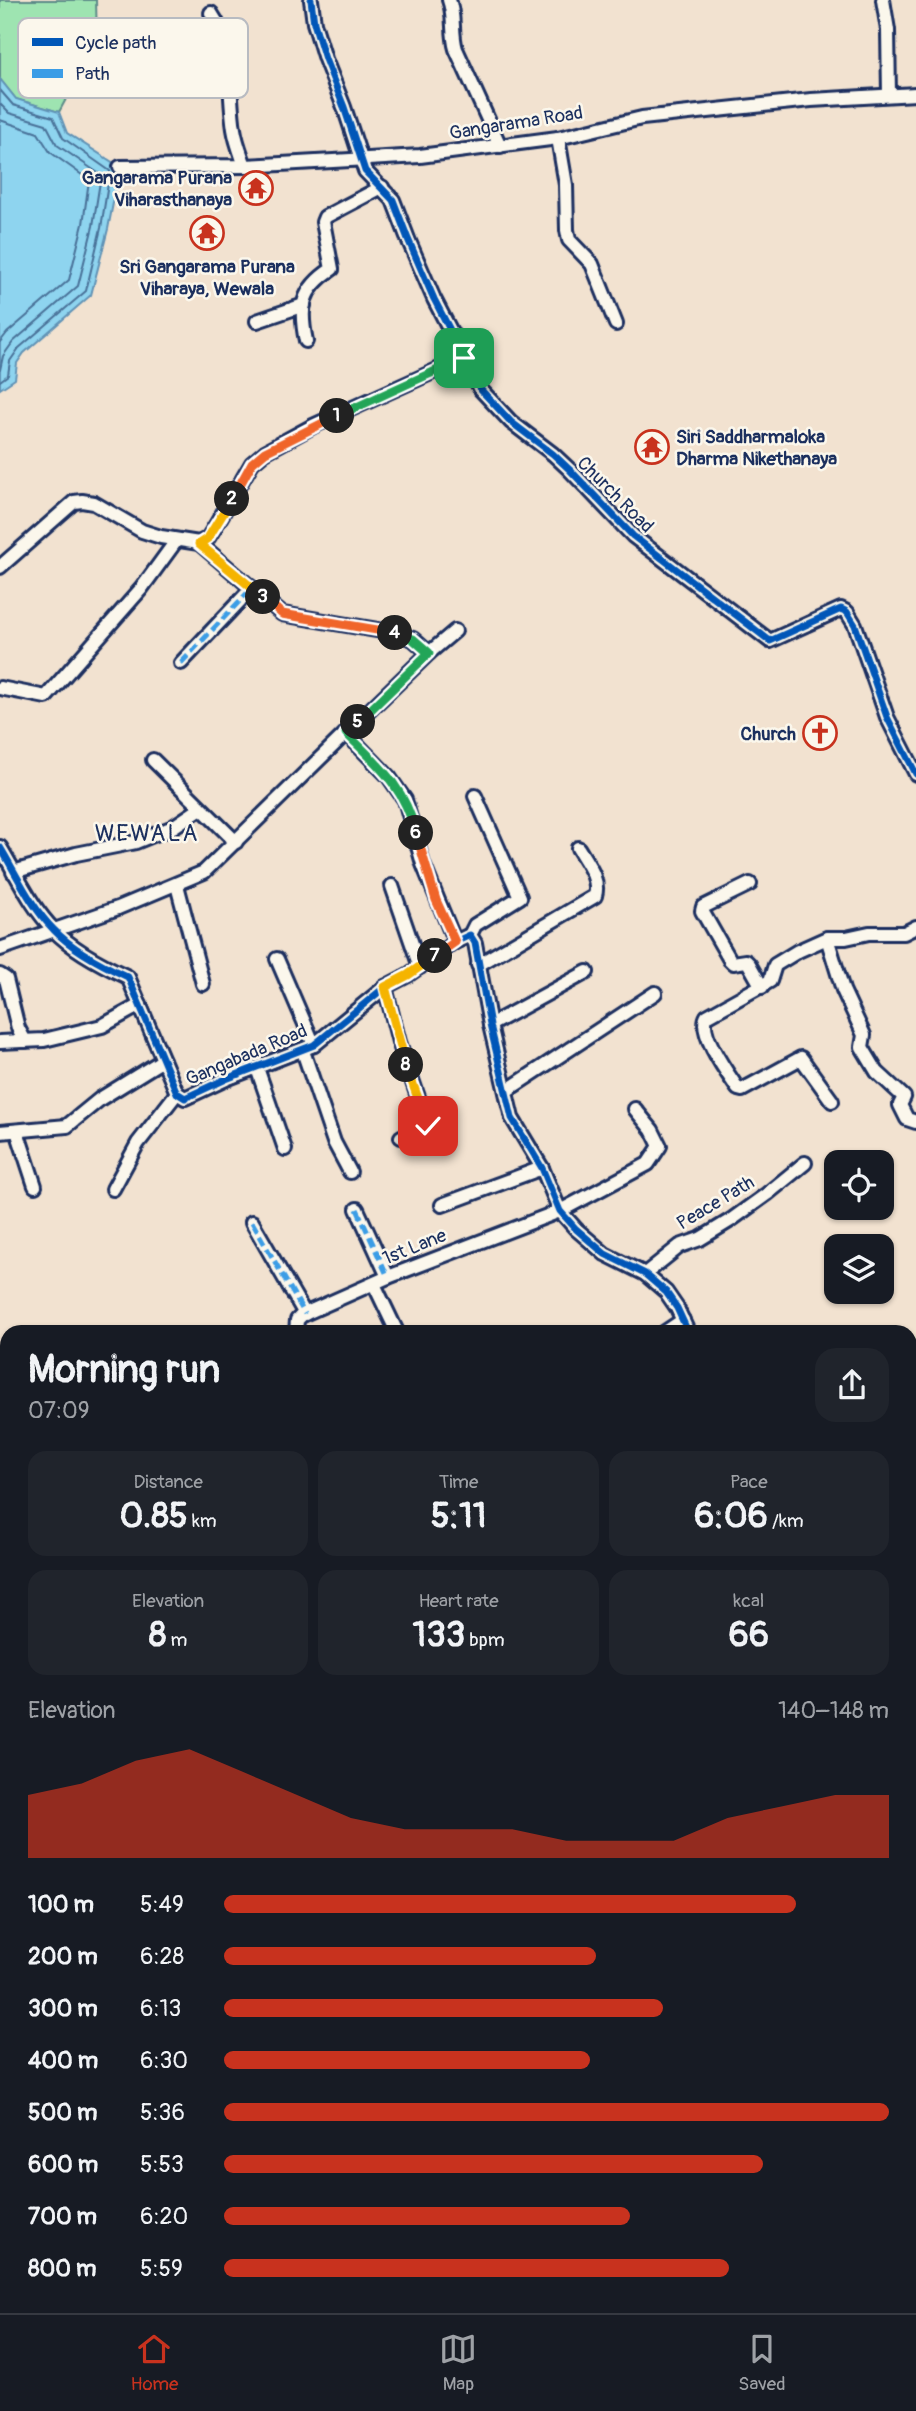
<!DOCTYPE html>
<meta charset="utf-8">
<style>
body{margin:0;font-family:Pangolin,sans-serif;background:#20242c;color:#f1f3f6;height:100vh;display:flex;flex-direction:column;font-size:26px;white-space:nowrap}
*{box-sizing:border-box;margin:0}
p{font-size:23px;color:#9ea1a6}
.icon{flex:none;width:38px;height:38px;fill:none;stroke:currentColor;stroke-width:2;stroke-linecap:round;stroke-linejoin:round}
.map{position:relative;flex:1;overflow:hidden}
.details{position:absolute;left:0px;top:1325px;width:917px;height:989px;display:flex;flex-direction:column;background:#171b24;border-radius:21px 21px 0 0;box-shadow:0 2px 5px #0004}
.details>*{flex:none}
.buttons{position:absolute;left:824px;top:1150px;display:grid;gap:14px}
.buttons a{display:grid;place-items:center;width:70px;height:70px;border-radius:14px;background:#171b24;box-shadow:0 2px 5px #0004;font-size:35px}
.pin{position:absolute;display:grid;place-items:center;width:60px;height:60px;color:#fff;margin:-30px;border-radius:14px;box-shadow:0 4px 10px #0006}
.km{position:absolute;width:35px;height:35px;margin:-18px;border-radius:50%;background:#222;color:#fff;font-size:19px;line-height:35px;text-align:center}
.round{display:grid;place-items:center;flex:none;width:74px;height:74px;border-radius:21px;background:#20242c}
.summary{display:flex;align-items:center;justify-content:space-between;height:119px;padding:0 28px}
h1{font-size:38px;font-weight:700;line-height:52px}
.metrics{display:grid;grid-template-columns:repeat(3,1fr);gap:10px;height:119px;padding:7px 28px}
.metrics div{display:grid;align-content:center;border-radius:18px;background:#20242c;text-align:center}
.metrics b{font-size:35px;font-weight:700}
.metrics small{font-size:19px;font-weight:400}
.metrics p{font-size:19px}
.chart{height:196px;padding:14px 28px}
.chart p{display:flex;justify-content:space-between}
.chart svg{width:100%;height:126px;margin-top:7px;fill:#c8321e;opacity:.7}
ul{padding:0 28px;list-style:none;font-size:23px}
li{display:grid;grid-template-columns:112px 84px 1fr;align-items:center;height:52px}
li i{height:18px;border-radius:9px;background:#c8321e}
.menu{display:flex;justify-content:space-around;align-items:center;height:98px;border-top:2px solid #363941;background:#171b24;font-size:19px;color:#9ea1a6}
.menu a{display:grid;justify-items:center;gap:4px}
.menu .current{color:#c8321e}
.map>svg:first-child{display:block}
</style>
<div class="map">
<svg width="916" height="2313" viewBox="0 0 916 2313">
<rect width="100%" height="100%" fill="#f2e2d0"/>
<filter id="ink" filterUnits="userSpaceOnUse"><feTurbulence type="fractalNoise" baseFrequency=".0143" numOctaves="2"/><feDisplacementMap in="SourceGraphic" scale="14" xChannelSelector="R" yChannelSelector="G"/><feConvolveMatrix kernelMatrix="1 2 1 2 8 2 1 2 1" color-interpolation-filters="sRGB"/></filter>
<g filter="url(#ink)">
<g fill="#ecd4bc">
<polygon points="916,1507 916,1611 910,1610 910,1509"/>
<polygon points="463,2307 558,2306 558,2307 553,2313 472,2313"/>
</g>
<polygon fill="#9ee4b1" stroke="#5c8a88" stroke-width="2" points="0,0 96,0 97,42 59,112 16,99 0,79"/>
<g fill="#8ed4ef" stroke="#6092b5" stroke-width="2">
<polygon points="0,79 16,99 59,112 67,133 120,167 108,229 91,295 24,353 17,363 15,379 0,389"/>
<polygon points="0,2179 7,2187 7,2306 305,2306 320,2313 0,2313"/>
</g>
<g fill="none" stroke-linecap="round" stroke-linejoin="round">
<g stroke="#497198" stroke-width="2">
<polyline points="0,90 13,105 53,117 63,138 110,171 101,228 86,291 19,348 10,361 8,375 0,381"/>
<polyline points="0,104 9,113 46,124 57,145 101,175 93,226 78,286 13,342 3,356 0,370"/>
<polyline points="0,120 38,133 50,152 89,180 83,224 69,280 7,333 0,342"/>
</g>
<g stroke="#1b2f5e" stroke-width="18">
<g id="minor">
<polyline points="311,0 314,23 325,59 344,107 365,171 393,200 408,239 434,299 481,390 511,422 553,454 570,470 633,536 770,641 841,609 847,612 855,625 887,717 916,774"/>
<path d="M449,0C455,15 451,33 456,49L500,146"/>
<polyline points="883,0 888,30 889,95"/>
<path d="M211,13C234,46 228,92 234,129C236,142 241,154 245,166"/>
<polyline points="558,138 566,185 567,230 569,240 592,264 616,324"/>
<polyline points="120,167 245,166 420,156 558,138 642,118 811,100 916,94"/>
<polyline points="257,321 304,305"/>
<path d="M306,341C299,308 301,289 332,269L323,222L325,217L382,187"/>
<polyline points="199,543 282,614 395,633 413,639 429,653"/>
<polyline points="0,567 74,502 82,501 94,503 142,531 161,537 199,543 208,538 216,525 252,463 265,452 313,426 464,358"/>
<polyline points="181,663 252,588"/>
<polyline points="0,688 46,697 141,589 176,541"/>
<polyline points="346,733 429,653 455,631"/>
<polyline points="153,760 236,842"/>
<path d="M0,847C17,875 31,907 54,930C73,950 104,966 128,977L177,1093L185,1098L226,1079L314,1045L385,987L408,975L455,942L470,935L475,943L490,1025L512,1118L542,1168L560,1211L576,1229L605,1254L645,1274L666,1292L677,1308L688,1332"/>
<polyline points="13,872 76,854 136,842 173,827 201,808"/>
<polyline points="750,884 703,907 702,911 730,960 733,963 746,961 749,964 762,987"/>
<polyline points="177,885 203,984"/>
<polyline points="392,886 420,967"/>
<polyline points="470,935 475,925 520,897 475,796"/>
<polyline points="827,938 843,990 864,1035 862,1047 877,1072 904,1097 900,1105 907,1119 916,1122"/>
<polyline points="0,949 118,908 204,872 346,733 389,777 405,800 423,864 455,942"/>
<polyline points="277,959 314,1045"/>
<path d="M478,965L595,896C600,879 587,863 578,848"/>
<polyline points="0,975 6,979 18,1028 25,1041"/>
<polyline points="385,987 399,1042 428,1126 401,1137"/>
<polyline points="490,1025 587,972"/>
<polyline points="0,1042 44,1040 102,1026 140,1005"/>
<polyline points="303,1051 334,1142 350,1172"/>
<polyline points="257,1068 285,1149"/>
<polyline points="506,1091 655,993"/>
<path d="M832,1101L801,1058L742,1090L738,1089C728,1074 697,1032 707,1016L770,981L775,965L798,951L827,938H846L869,933H904L916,927"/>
<polyline points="17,1131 35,1186"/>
<polyline points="0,1132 67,1126 100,1099 163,1060"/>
<polyline points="113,1189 138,1143 177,1093"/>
<polyline points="442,1205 542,1168"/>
<polyline points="357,1209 388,1277"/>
<polyline points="252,1222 305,1314"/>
<polyline points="645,1274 680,1246 700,1239 731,1220 767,1194 805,1163"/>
<polyline points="374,1284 397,1332"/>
<polyline points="296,1332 297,1320 302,1315 388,1277 560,1211 648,1164 660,1146 652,1130 635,1109"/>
<polyline points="665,1332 683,1320"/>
<polyline points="910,1423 912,1427 910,1434"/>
<polyline points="910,1505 916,1504"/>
<polyline points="910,1685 916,1687"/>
<polyline points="910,1735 916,1735"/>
<polyline points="910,1842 916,1852"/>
<polyline points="910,1869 916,1864"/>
<polyline points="0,1928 7,1910"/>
<polyline points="910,1992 916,1987"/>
<polyline points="910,2133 916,2137"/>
<polyline points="910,2209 916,2204"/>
<polyline points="910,2249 916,2252"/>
<polyline points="727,2306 735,2313"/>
<polyline points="562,2313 572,2306"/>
<polyline points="630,2313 638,2306"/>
<polyline points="676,2313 685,2306"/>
<polyline points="750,2313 755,2306"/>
<polyline points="862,2313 865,2306"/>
</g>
</g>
<g stroke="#1b2f5e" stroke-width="21">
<g id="major">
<polyline points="910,1566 916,1565"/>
<polyline points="0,2007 7,2020"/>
</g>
</g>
<use href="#minor" stroke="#fbf7ec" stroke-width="12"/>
<use href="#major" stroke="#f9ddab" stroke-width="16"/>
<g stroke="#3b9de6" stroke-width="5" stroke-dasharray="10 5" stroke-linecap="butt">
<polyline points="181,663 252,588"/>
<polyline points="357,1209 388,1277"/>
<polyline points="252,1222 305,1314"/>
<polyline points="910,1685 916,1687"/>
<polyline points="910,1735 916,1735"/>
<polyline points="910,2133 916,2137"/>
<polyline points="630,2313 638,2306"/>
</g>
<g stroke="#fbf7ec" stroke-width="11">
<g id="cycleway">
<polyline points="311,0 314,23 325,59 344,107 365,171 393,200 408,239 434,299 481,390 511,422 553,454 570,470 633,536 770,641 841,609 847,612 855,625 887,717 916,774"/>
<path d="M0,847C17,875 31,907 54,930C73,950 104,966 128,977L177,1093L185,1098L226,1079L314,1045L385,987L408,975L455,942L470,935L475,943L490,1025L512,1118L542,1168L560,1211L576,1229L605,1254L645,1274L666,1292L677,1308L688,1332"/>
</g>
</g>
<use href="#cycleway" stroke="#0057b8" stroke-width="7"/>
</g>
</g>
<g fill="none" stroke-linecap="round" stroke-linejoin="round" filter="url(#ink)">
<g stroke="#fff" stroke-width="14">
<polyline id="split-1" points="337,416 464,358"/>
</g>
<g stroke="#fff" stroke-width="14">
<polyline id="split-2" points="232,499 252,463 265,452 337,416"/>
</g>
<g stroke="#fff" stroke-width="14">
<polyline id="split-3" points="232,499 208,538 199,544 263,597"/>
</g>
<g stroke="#fff" stroke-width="14">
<polyline id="split-4" points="263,597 282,614 395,633"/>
</g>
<g stroke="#fff" stroke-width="14">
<polyline id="split-5" points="358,722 429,653 413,639 395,633"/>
</g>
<g stroke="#fff" stroke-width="14">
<path id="split-6" d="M358,722L346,733C379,766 404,786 416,833"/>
</g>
<g stroke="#fff" stroke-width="14">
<polyline id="split-7" points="416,833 436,900 455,942 435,956"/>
</g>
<g stroke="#fff" stroke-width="14">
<polyline id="split-8" points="406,1065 385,987 408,975 435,956"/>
</g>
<g stroke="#fff" stroke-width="14">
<polyline id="split-9" points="406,1065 428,1126"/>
</g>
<use href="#split-1" stroke="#22a559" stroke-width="9"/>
<use href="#split-2" stroke="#f0652b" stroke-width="9"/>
<use href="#split-3" stroke="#f5b400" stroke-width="9"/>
<use href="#split-4" stroke="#f0652b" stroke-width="9"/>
<use href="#split-5" stroke="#22a559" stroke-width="9"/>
<use href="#split-6" stroke="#22a559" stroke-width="9"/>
<use href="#split-7" stroke="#f0652b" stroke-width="9"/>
<use href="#split-8" stroke="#f5b400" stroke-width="9"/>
<use href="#split-9" stroke="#f5b400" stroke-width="9"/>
</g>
<defs>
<g id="temple-ring" transform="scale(1.75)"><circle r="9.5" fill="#fbf7ec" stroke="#c8321e" stroke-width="1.5"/><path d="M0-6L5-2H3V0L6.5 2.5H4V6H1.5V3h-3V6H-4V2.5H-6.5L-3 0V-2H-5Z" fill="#c8321e"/></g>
<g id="church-ring" transform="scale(1.75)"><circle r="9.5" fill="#fbf7ec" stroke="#c8321e" stroke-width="1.5"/><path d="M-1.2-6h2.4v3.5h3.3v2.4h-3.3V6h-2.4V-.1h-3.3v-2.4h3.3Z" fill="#c8321e"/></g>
</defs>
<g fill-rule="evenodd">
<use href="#temple-ring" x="256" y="188"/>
<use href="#temple-ring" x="207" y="233"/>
<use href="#temple-ring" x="652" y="447"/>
<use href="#church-ring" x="820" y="733"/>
</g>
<g text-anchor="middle" stroke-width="5" stroke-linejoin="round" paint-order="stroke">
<g font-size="19" fill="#1b2f5e" stroke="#fbf7ec">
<text transform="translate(516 122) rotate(-9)" y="7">Gangarama Road</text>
<text transform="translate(616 494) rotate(45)" y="7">Church Road</text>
<text transform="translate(246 1054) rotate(-23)" y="7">Gangabada Road</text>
<text transform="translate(715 1202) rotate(-31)" y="7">Peace Path</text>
<text transform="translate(414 1246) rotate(-22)" y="7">1st Lane</text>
</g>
<g font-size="19" font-weight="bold" fill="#1b2f5e" stroke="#fbf7ec" text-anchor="end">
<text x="232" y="184">Gangarama Purana<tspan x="232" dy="22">Viharasthanaya</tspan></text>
<text x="207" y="273" text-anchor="middle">Sri Gangarama Purana<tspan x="207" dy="22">Viharaya, Wewala</tspan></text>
<text x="676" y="443" text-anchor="start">Siri Saddharmaloka<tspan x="676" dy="22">Dharma Nikethanaya</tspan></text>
<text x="796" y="740">Church</text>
</g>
<g font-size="23" letter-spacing="2" fill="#1b2f5e" stroke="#fbf7ec">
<text x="147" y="841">WEWALA</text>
</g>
</g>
<rect x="18" y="18" width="230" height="80" rx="10" fill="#fbf7ec" stroke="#b8bbc1" stroke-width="2"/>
<rect x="32" y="38" width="31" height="8" fill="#0057b8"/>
<rect x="32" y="69" width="31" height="9" fill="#3b9de6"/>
<g font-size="19" fill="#1b2f5e">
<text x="75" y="49">Cycle path</text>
<text x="75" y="80">Path</text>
</g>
</svg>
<div class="buttons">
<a><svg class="icon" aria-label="locate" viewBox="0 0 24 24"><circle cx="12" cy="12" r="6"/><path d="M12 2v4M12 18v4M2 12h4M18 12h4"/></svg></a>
<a><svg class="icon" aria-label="layers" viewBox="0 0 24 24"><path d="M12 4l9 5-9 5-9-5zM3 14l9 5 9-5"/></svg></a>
</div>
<div class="pin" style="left:464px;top:358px;background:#1e9e55"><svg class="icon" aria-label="arrive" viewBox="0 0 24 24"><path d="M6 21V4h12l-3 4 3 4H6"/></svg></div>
<div class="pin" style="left:428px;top:1126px;background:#d93025"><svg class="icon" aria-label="check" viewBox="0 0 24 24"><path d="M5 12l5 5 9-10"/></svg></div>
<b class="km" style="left:337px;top:416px">1</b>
<b class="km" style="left:232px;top:499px">2</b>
<b class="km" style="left:263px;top:597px">3</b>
<b class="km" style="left:395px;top:633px">4</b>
<b class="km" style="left:358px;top:722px">5</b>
<b class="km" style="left:416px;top:833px">6</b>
<b class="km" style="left:435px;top:956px">7</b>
<b class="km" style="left:406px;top:1065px">8</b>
<section class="details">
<div class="summary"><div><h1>Morning run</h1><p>07:09</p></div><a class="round"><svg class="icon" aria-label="share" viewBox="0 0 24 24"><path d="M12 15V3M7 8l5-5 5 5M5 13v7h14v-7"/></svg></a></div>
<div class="metrics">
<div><p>Distance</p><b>0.85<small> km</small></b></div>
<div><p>Time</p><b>5:11</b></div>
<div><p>Pace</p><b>6:06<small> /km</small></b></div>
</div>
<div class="metrics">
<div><p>Elevation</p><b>8<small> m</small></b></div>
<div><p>Heart rate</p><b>133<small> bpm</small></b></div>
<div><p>kcal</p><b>66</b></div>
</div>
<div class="chart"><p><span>Elevation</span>140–148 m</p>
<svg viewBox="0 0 160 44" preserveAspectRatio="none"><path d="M0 44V22L10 18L20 10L30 6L40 14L50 22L60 30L70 34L80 34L90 34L100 38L110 38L120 38L130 30L140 26L150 22L160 22V44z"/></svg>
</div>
<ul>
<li><b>100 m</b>5:49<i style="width:86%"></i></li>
<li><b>200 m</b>6:28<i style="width:56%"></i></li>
<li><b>300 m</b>6:13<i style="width:66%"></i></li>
<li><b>400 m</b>6:30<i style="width:55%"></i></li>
<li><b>500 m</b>5:36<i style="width:100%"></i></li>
<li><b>600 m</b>5:53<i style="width:81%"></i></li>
<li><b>700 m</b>6:20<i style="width:61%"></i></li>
<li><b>800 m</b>5:59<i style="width:76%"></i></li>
</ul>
</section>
</div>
<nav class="menu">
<a class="current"><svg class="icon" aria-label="home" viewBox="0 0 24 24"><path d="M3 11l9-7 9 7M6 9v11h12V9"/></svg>Home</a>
<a><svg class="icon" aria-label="map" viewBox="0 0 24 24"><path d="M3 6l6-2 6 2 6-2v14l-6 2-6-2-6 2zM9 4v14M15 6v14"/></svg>Map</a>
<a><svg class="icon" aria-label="saved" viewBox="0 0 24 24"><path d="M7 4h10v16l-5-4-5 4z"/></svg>Saved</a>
</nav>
